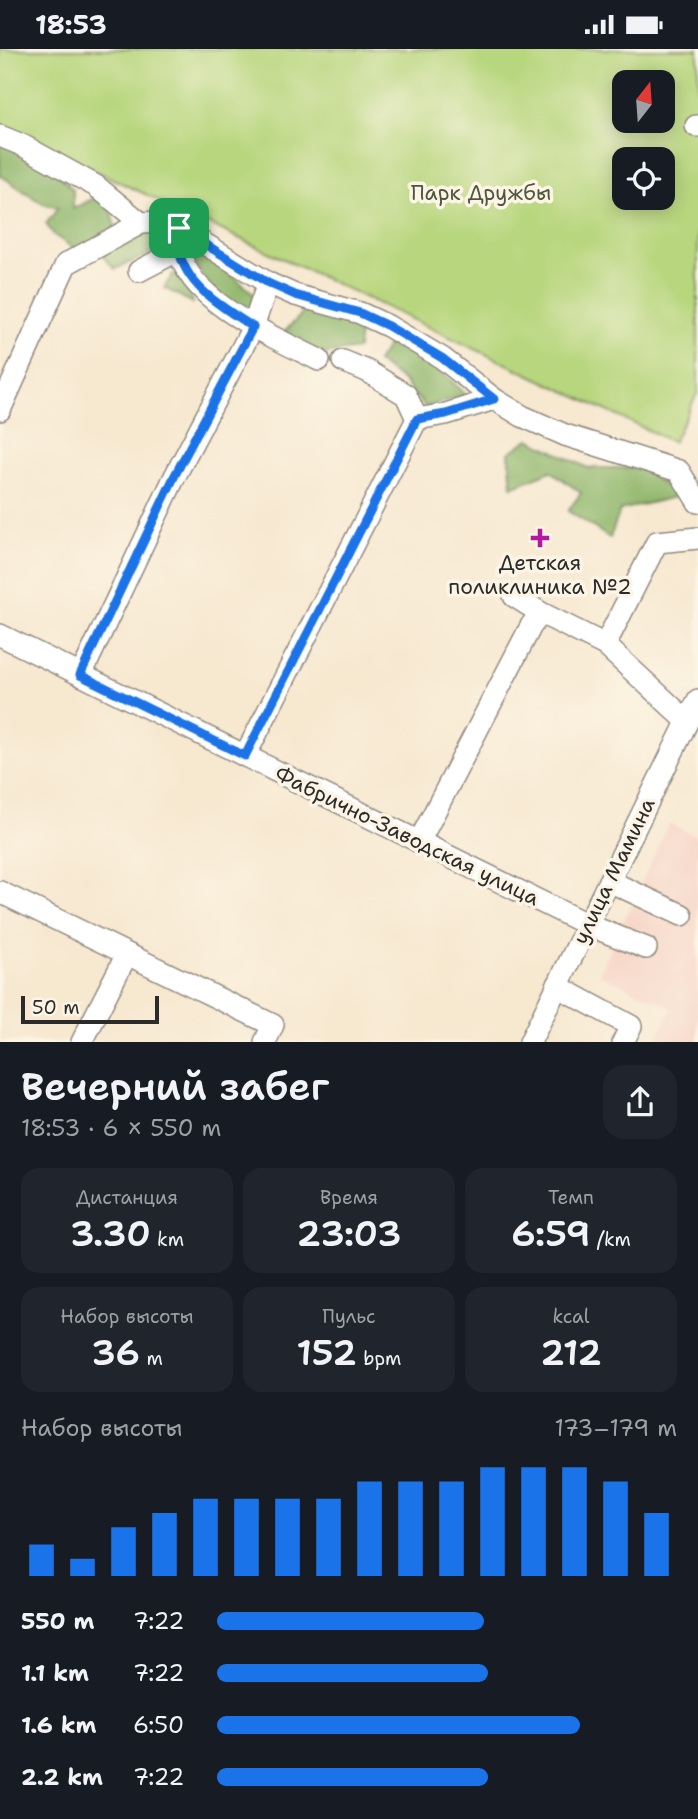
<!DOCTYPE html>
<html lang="ru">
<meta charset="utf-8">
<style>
body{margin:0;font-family:"Shantell Sans",sans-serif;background:#20242c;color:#f1f3f6;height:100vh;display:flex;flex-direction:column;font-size:26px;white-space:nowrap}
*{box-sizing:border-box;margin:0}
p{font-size:23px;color:#9ea1a6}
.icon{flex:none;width:38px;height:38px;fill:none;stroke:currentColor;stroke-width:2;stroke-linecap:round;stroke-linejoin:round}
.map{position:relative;height:993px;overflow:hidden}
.drawer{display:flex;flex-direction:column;background:#171b24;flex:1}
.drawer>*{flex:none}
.needle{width:46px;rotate:17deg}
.controls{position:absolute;left:612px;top:21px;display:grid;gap:14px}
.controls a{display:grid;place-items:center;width:63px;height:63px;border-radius:14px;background:#171b24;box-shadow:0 4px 18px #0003;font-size:35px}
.scale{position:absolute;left:21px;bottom:18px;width:138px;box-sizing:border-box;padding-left:7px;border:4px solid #2b2b2b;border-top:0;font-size:19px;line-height:24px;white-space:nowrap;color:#2b2b2b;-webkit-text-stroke:5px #fcf5e5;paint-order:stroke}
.pin{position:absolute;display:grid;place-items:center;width:60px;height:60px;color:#fff;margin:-30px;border-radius:14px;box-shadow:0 4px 10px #0006}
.round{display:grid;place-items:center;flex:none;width:74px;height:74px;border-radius:21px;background:#20242c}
.head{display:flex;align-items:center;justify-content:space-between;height:119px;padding:0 21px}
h1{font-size:38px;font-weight:600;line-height:52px}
.stats{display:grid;grid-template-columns:repeat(3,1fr);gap:10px;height:119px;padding:7px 21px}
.stats div{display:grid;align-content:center;border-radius:18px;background:#20242c;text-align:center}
.stats b{font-size:35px;font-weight:600}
.stats small{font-size:19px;font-weight:400}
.stats p{font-size:19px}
.chart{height:196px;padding:14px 21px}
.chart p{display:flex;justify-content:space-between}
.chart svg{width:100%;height:126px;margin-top:7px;stroke:#1a73e8;stroke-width:6}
ul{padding:0 21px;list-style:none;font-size:23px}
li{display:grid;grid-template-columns:112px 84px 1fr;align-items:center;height:52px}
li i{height:18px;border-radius:9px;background:#1a73e8}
.status{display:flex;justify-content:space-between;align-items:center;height:49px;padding:0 35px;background:#171b24;direction:ltr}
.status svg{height:19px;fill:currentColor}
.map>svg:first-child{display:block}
</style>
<div class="status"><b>18:53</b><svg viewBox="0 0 49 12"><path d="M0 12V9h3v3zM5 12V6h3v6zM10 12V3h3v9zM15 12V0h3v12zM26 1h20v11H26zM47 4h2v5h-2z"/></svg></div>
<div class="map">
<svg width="698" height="993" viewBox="0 0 698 993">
<rect width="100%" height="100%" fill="#fcf5e5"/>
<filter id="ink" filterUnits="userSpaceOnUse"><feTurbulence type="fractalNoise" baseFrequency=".0143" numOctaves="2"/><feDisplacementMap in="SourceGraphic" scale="14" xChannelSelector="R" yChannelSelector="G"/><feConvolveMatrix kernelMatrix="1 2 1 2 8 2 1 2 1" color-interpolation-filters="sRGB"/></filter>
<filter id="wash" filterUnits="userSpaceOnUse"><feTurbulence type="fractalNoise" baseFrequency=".00686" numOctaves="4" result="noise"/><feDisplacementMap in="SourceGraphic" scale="28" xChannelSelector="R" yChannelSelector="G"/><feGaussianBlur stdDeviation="1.57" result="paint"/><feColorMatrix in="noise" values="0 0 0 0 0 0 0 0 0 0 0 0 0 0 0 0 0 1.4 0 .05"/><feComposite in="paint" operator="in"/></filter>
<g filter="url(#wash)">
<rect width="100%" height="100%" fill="#f7e8d0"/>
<polygon fill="#f6d2c4" points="669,774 698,788 698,993 655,993 672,959 599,925"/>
<path fill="#b7d67d" stroke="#718054" stroke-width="2" fill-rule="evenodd" d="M0,0H698V343L673,393L0,77ZM625,33H663V72H625ZM625,110H663V149H625Z"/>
<g fill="#91b76c" stroke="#5e714c" stroke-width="2">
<polygon points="0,91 55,121 73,141 73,160 98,147 112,163 115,180 78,202 54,186 46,175 58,159 43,155 0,126"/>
<polygon points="156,179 168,197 115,220 101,205"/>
<polygon points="205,204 254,245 250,268 216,246 192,210"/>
<polygon points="173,225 188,230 193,254 164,239"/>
<polygon points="306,261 360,276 358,300 310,307 284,283"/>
<polygon points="392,290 430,312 466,346 425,358 402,331 377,313"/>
<polygon points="529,390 588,419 641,419 679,447 620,461 610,489 568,462 581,444 551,422 512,438 509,404"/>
</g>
</g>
<g filter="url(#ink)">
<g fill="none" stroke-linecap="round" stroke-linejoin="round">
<g stroke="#918a7e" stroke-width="24">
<g id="minor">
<polyline points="696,77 698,77"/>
<polyline points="0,87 22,96 96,137 141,174 160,173 179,179 268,234 295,246 360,264 388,277 442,309 494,350 522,367 565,386 679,422 698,453"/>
<path d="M179,179C179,185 178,194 179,200C188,253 276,289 319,311"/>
<polyline points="139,222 179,201"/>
<polyline points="343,312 367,322 406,346 417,370"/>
<polyline points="0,361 66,215 141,174"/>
<polyline points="514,547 541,564 605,596 687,672"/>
<polyline points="0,586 588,876 646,899"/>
<polyline points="605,596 657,493 698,489"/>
<polyline points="81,626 175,427 253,278 268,234"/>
<polyline points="245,707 417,370 446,365 494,350"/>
<polyline points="419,793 531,577 541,564"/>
<polyline points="609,832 682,866"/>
<polyline points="0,843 273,976 265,993"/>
<polyline points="557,937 631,977 623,993"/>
<polyline points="82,993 127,905"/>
<polyline points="530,993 698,651"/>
</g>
</g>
<use href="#minor" stroke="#fff" stroke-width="21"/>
</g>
</g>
<g fill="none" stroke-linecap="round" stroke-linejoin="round" filter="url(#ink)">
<g stroke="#fff" stroke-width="14">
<path id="route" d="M179,179L268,234L295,246L360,264L388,277L442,309L494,350L446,365L417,370L245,707L80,626L175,426L253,278C224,259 186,238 179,201C178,194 179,186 179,179Z"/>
</g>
<use href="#route" stroke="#1a73e8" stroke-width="9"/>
</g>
<path fill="#b5179e" stroke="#fcf5e5" stroke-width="2.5" d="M536.5 478.5h7v7h7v7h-7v7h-7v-7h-7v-7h7z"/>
<g text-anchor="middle" stroke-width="7" stroke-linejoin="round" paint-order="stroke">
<g font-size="21" fill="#4e5640" stroke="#fcf5e5">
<text x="481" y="151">Парк Дружбы</text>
</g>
<g font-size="21" fill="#2b2b2b" stroke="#fcf5e5">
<text x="540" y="521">Детская<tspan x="540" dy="24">поликлиника №2</tspan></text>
</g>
<g font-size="21" fill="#2b2b2b" stroke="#fcf5e5">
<text transform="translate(407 787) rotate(26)" y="7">Фабрично-Заводская улица</text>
<text transform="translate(614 822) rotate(-64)" y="7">улица Мамина</text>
</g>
</g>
</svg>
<div class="controls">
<a><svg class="needle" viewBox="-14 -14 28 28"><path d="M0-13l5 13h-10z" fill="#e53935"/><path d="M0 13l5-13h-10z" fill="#9ea1a6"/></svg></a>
<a><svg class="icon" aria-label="locate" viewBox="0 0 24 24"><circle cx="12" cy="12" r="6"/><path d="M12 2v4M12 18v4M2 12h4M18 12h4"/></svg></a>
</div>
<div class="scale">50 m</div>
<div class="pin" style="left:179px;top:179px;background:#1e9e55"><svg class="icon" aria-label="arrive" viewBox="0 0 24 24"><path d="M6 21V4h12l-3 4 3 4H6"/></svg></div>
</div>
<section class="drawer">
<div class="head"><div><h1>Вечерний забег</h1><p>18:53 · 6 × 550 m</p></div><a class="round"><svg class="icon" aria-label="share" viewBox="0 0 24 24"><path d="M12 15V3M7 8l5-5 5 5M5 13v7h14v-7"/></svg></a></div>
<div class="stats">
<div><p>Дистанция</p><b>3.30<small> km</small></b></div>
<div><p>Время</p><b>23:03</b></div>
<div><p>Темп</p><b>6:59<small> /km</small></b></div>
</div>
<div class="stats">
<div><p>Набор высоты</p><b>36<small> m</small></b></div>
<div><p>Пульс</p><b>152<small> bpm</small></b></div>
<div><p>kcal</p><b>212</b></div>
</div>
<div class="chart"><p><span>Набор высоты</span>173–179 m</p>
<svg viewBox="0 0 160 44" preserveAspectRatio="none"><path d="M5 44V33M15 44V38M25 44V27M35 44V22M45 44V17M55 44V17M65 44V17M75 44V17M85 44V11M95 44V11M105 44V11M115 44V6M125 44V6M135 44V6M145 44V11M155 44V22"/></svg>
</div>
<ul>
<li><b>550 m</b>7:22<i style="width:58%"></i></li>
<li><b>1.1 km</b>7:22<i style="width:59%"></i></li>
<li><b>1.6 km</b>6:50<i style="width:79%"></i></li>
<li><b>2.2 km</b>7:22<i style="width:59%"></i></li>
</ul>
</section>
